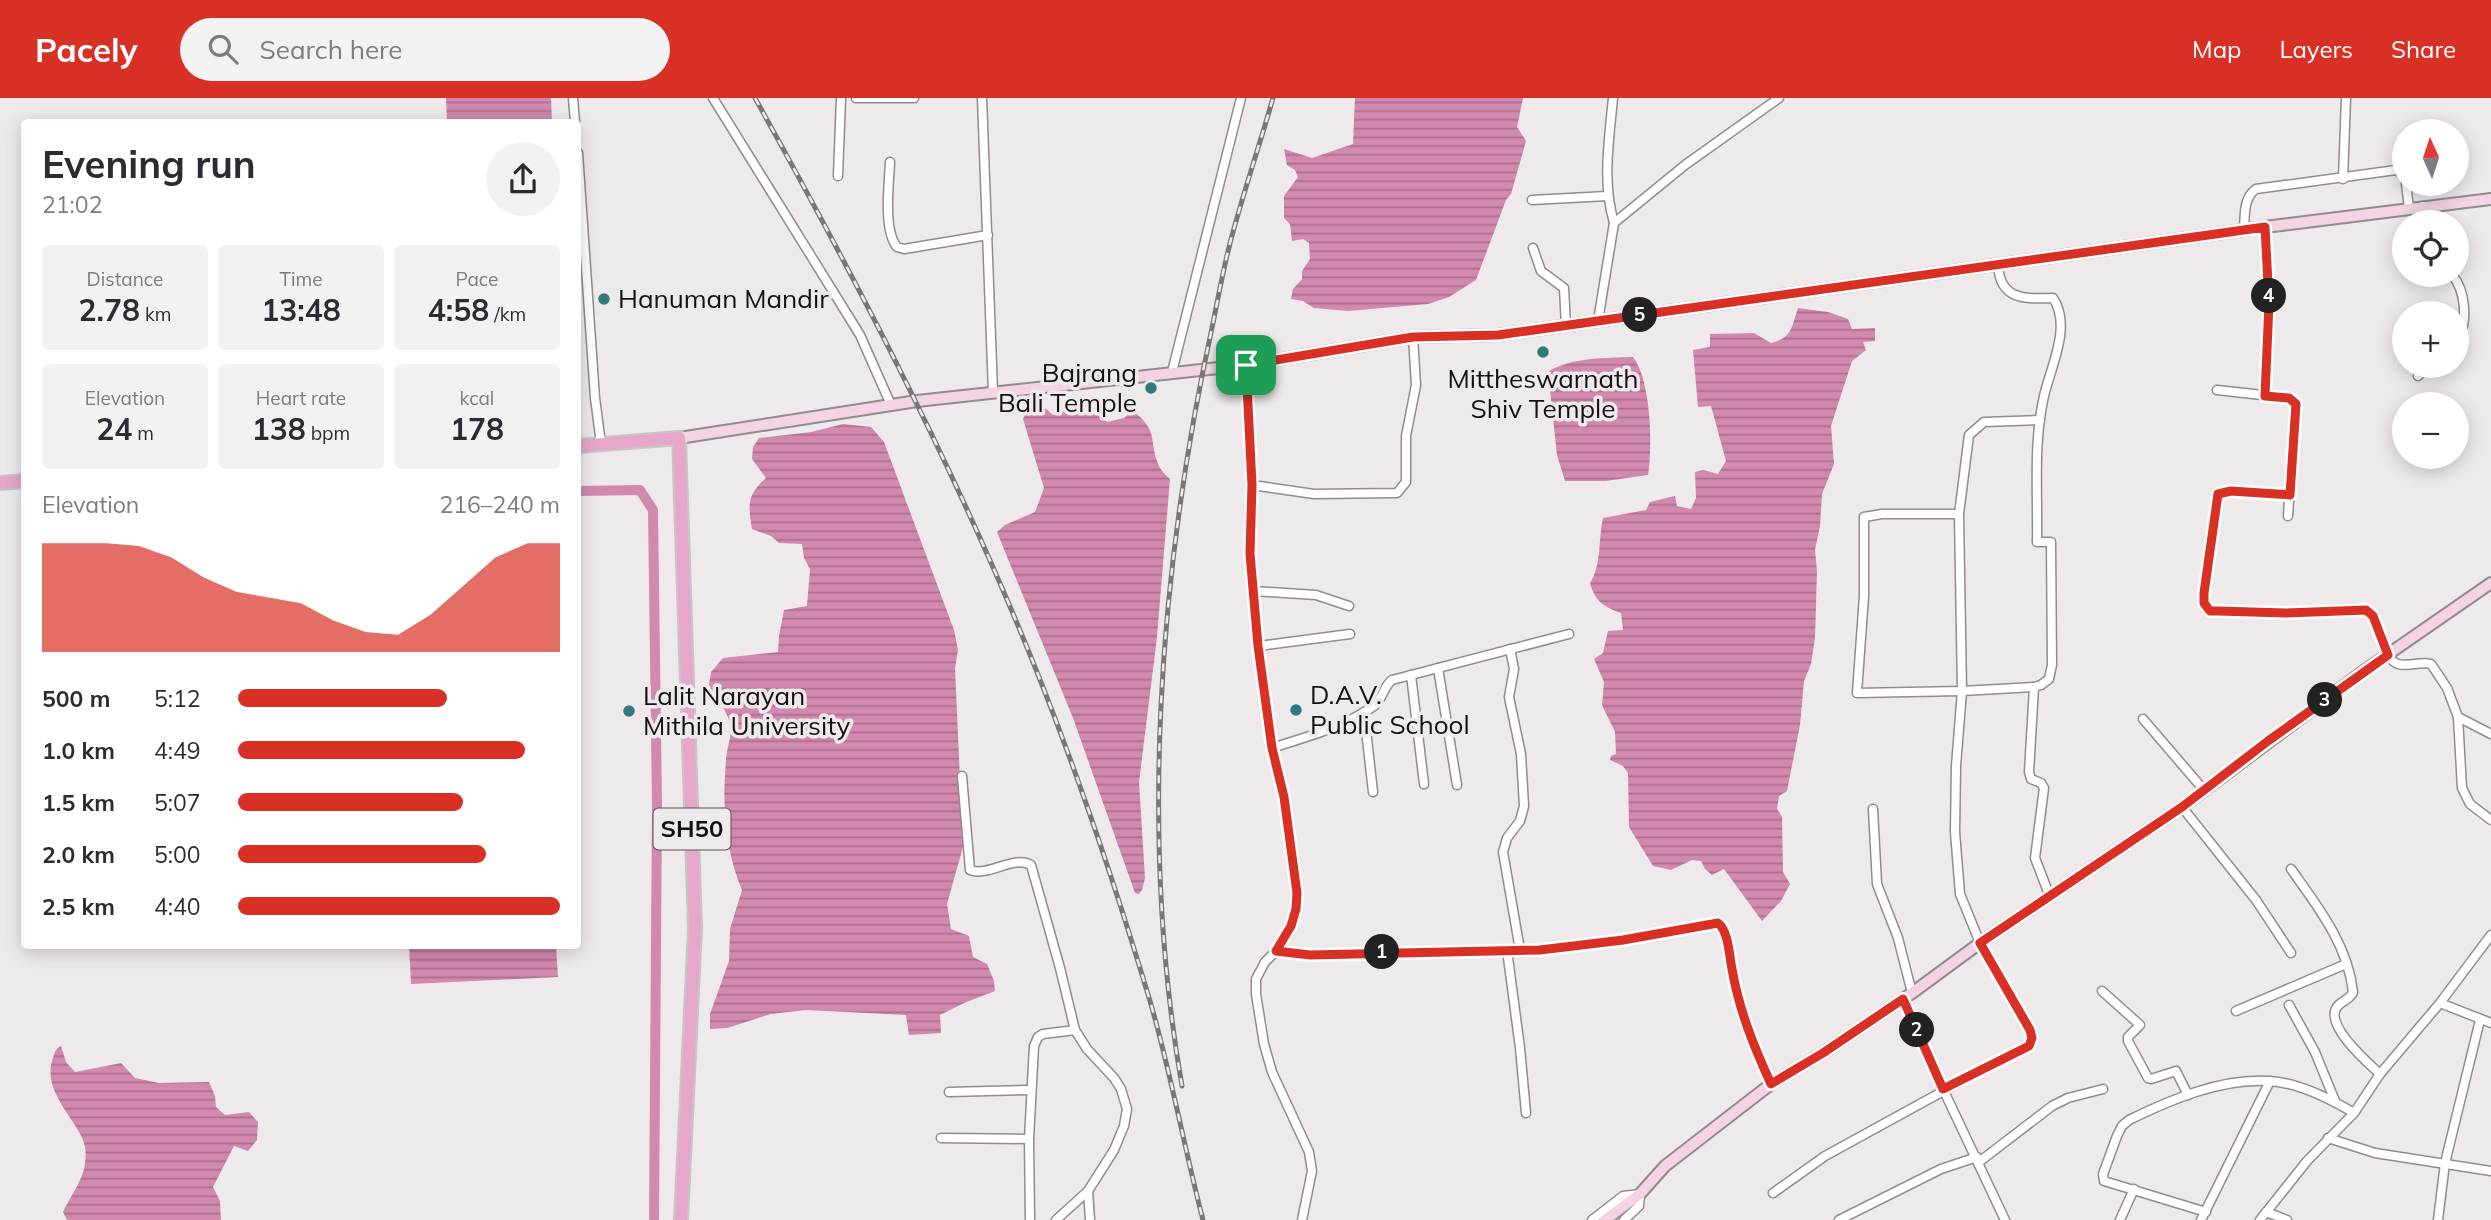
<!DOCTYPE html>
<meta charset="utf-8">
<style>
body{margin:0;font-family:Mulish,sans-serif;background:#f2f2f3;color:#2b2b33;height:100vh;display:flex;flex-direction:column;font-size:26px;white-space:nowrap}
*{box-sizing:border-box;margin:0}
p{font-size:23px;color:#7c7c81}
.icon{flex:none;width:38px;height:38px;fill:none;stroke:currentColor;stroke-width:2;stroke-linecap:round;stroke-linejoin:round}
.map{position:relative;flex:1;overflow:hidden}
.side{position:absolute;left:21px;top:21px;width:560px;height:830px;display:flex;flex-direction:column;background:#fff;border-radius:7px;box-shadow:0 4px 18px #0003}
.side>*{flex:none}
.needle{width:46px;rotate:357deg}
.tools{position:absolute;left:2392px;top:21px;display:grid;gap:14px}
.tools a{display:grid;place-items:center;width:77px;height:77px;border-radius:50%;background:#fff;box-shadow:0 4px 18px #0003;font-size:35px}
.pin{position:absolute;display:grid;place-items:center;width:60px;height:60px;color:#fff;margin:-30px;border-radius:14px;box-shadow:0 4px 10px #0006}
.km{position:absolute;width:35px;height:35px;margin:-18px;border-radius:50%;background:#222;color:#fff;font-size:19px;line-height:35px;text-align:center}
.round{display:grid;place-items:center;flex:none;width:74px;height:74px;border-radius:37px;background:#f2f2f3}
.overview{display:flex;align-items:center;justify-content:space-between;height:119px;padding:0 21px}
h1{font-size:38px;font-weight:700;line-height:52px}
.figures{display:grid;grid-template-columns:repeat(3,1fr);gap:10px;height:119px;padding:7px 21px}
.figures div{display:grid;align-content:center;border-radius:7px;background:#f2f2f3;text-align:center}
.figures b{font-size:30px;font-weight:700}
.figures small{font-size:19px;font-weight:400}
.figures p{font-size:19px}
.chart{height:196px;padding:14px 21px}
.chart p{display:flex;justify-content:space-between}
.chart svg{width:100%;height:126px;margin-top:7px;fill:#d93025;opacity:.7}
ul{padding:0 21px;list-style:none;font-size:23px}
li{display:grid;grid-template-columns:112px 84px 1fr;align-items:center;height:52px}
li i{height:18px;border-radius:9px;background:#d93025}
header{display:flex;align-items:center;gap:42px;box-sizing:border-box;height:98px;padding:0 35px;background:#d93025;color:#fff}
header strong{font-size:33px}
nav{display:flex;gap:38px;margin-inline-start:auto;font-size:24px}
.search{width:490px;height:63px;background:#f2f2f3;display:flex;align-items:center;gap:18px;box-sizing:border-box;padding:0 24px;border-radius:38px;color:#7c7c81;font-size:26px}
.map>svg:first-child{display:block}
</style>
<header>
<strong>Pacely</strong>
<div class="search"><svg class="icon" aria-label="search" viewBox="0 0 24 24"><circle cx="10" cy="10" r="6"/><path d="M15 15l6 6"/></svg>Search here</div>
<nav><a>Map</a><a>Layers</a><a>Share</a></nav>
</header>
<div class="map">
<svg width="2491" height="1122" viewBox="0 0 2491 1122">
<defs>
<pattern id="water-rules" width="6" height="5" patternUnits="userSpaceOnUse" patternTransform="scale(1.75)"><rect width="6" height="5" fill="#d389af"/><path d="M0 2.5h6" fill="none" stroke="#aa6f8d"/></pattern>
</defs>
<rect width="100%" height="100%" fill="#eee9eb"/>
<g fill="url(#water-rules)">
<polygon points="446,0 551,0 552,24 447,24"/>
<polygon points="1355,0 1523,0 1517,29 1526,43 1511,96 1506,102 1476,182 1449,199 1428,206 1348,213 1314,210 1303,203 1291,201 1293,191 1302,181 1302,173 1310,161 1309,145 1303,141 1292,143 1290,126 1284,120 1284,98 1298,79 1295,72 1287,67 1284,51 1312,60 1353,46"/>
<path d="M1798,210L1828,214L1848,221L1852,231L1875,230V243L1863,244L1866,252L1852,263L1831,328L1834,366L1822,396L1820,428L1815,452L1817,473L1815,540L1811,566L1804,583L1800,627L1787,693L1779,698L1777,711L1782,719L1783,774L1790,786L1781,803L1762,823L1724,771L1712,777L1705,771L1701,763L1692,762L1671,772L1653,768L1629,729L1628,675L1623,668L1610,662L1611,658L1616,656L1615,634L1602,607L1604,584L1594,561L1603,555L1608,533L1623,532L1621,515C1605,509 1595,504 1590,485C1602,466 1598,442 1603,420L1646,412L1650,404L1675,398L1677,408L1691,411L1696,400L1695,374L1703,372L1718,376L1726,363L1711,308L1698,309L1693,252L1710,249V236L1754,235L1771,245C1793,239 1791,230 1798,210Z"/>
<path d="M1633,259C1651,282 1653,349 1648,377L1606,383H1565L1557,357L1548,274C1571,259 1606,260 1633,259Z"/>
<path d="M1092,298L1094,313L1107,324L1124,320L1133,313C1160,334 1148,343 1159,368C1161,373 1166,377 1170,381L1157,539L1139,684L1145,780L1142,792L1139,796L1135,795L1073,620L997,434L1005,427L1035,414L1044,390L1023,321L1030,306L1045,310L1053,317L1080,308Z"/>
<path d="M843,326L871,329L884,344L954,532L958,552L955,570L963,749L947,806L951,831L969,838L973,859L987,866L994,883L995,893L964,905L940,917L941,935L909,937L906,917L806,912L771,916L727,930L710,931V916L729,863L730,831L742,792C725,752 722,706 726,663C726,652 731,641 731,631C730,616 716,599 709,587L711,574L723,560L778,554L779,538L784,512L807,508L810,471L804,460L802,446L779,445L771,438L752,431C748,406 747,397 766,380L752,361L753,349L759,340L811,334Z"/>
<polygon points="409,847 556,847 558,879 411,886"/>
<path d="M61,948L66,964L75,974L121,965L135,980L159,985L209,984L215,998L216,1009L225,1017L249,1014L258,1024L257,1042L248,1053L234,1048L213,1089L220,1103L221,1122H67L63,1114C74,1091 89,1076 85,1049C81,1024 40,995 53,960C55,954 55,951 61,948Z"/>
</g>
<g fill="none" stroke-linecap="round" stroke-linejoin="round">
<polyline stroke="#d389af" stroke-width="10" points="578,393 640,392 653,412 657,708 654,1120"/>
<g stroke="#918c8f" stroke-width="11">
<g id="minor">
<polyline points="573,0 575,24"/>
<polyline points="713,0 860,237 891,307"/>
<polyline points="856,0 914,0"/>
<polyline points="982,0 993,294"/>
<path d="M1613,0C1609,43 1602,84 1614,125"/>
<polyline points="578,55 595,300 601,346"/>
<path d="M890,64C889,86 883,132 897,149L904,151L988,137"/>
<polyline points="838,78 841,0"/>
<polyline points="2343,81 2346,0"/>
<polyline points="2406,86 2409,110"/>
<polyline points="1532,102 1607,98"/>
<polyline points="2423,108 2426,124"/>
<path d="M2244,132C2245,118 2243,100 2256,91L2396,72L2404,76"/>
<polyline points="1533,150 1541,173 1564,190 1566,228"/>
<path d="M1998,167C2000,202 2024,201 2053,200C2072,228 2051,268 2044,298C2033,346 2038,395 2037,444H2051L2052,567L2049,581L2041,587L2034,589L2029,674L2031,681L2041,685L2044,690L2035,760L2050,799"/>
<path d="M2452,177C2465,191 2469,225 2457,241"/>
<polyline points="1598,223 1614,125 1685,67 1779,0"/>
<polyline points="1246,267 1252,387 1250,456 1258,548 1272,650 1284,700 1297,795 1296,811 1291,828 1276,853 1265,864 1256,881 1256,896 1264,946 1272,974 1309,1054 1312,1073 1302,1122"/>
<polyline points="1172,274 1241,0"/>
<polyline points="2418,278 2428,268"/>
<polyline points="2217,292 2289,300 2295,304 2288,418"/>
<polyline points="2265,298 2269,205 2265,129"/>
<polyline points="1252,387 1314,396 1397,395 1406,384 1406,338 1416,287 1413,239"/>
<path d="M2290,397L2231,393L2218,396L2204,495L2206,510L2218,513L2286,515L2356,511L2370,514C2380,527 2382,561 2398,566C2410,569 2420,563 2431,566L2447,590L2458,619L2462,690L2470,706L2491,722"/>
<polyline points="1959,416 1882,416 1864,419 1864,498 1857,595 1962,593 2034,589"/>
<polyline points="1253,493 1316,497 1349,508"/>
<polyline points="1258,548 1350,536"/>
<polyline points="1510,551 1514,571 1509,599 1521,656 1524,708 1520,723 1507,740 1503,754 1520,852"/>
<polyline points="1438,570 1457,687"/>
<polyline points="1411,577 1424,686"/>
<polyline points="1364,614 1373,694"/>
<polyline points="2458,619 2491,636"/>
<polyline points="2143,621 2203,691"/>
<path d="M1272,650C1306,639 1344,629 1374,608C1383,601 1383,589 1392,582L1569,536"/>
<path d="M962,678L970,772C989,779 1013,757 1031,767L1060,870L1075,932L1087,951L1114,980L1121,991L1127,1011L1124,1028L1114,1052L1088,1093L1056,1122"/>
<polyline points="2182,709 2256,802 2291,855"/>
<polyline points="1873,711 1877,786 1898,840 1912,895"/>
<path d="M2291,771C2318,809 2348,847 2353,894C2350,902 2342,902 2337,909C2324,927 2368,965 2380,976"/>
<polyline points="1507,852 1520,950 1526,1015"/>
<path d="M1276,853L1310,857L1555,851L1623,842L1718,825C1729,834 1729,857 1732,871C1739,912 1754,949 1771,986"/>
<polyline points="2102,893 2140,927 2128,939 2128,943 2148,980 2151,981 2176,973 2188,997"/>
<polyline points="1903,901 1943,991 2005,1122"/>
<polyline points="2440,905 2491,925"/>
<polyline points="2289,907 2315,954 2335,1003"/>
<polyline points="2236,913 2346,866"/>
<polyline points="949,994 1030,992"/>
<polyline points="941,1040 1029,1041"/>
<polyline points="2328,1040 2375,1055 2491,1073"/>
<polyline points="1979,1064 2052,1008 2068,1000 2103,991"/>
<polyline points="1088,1093 1090,1122"/>
<polyline points="1773,1095 1825,1058 2031,945 2032,940 2030,932 1980,845 1960,796 1955,734 1956,668 1962,593 1959,416 1969,337 1984,324 2040,322"/>
<path d="M2206,1114L2104,1083L2103,1076L2117,1038L2122,1028L2129,1022C2170,1002 2221,980 2268,983C2297,984 2329,1000 2354,1015"/>
<polyline points="2266,1114 2287,1122"/>
<polyline points="1030,1122 1029,1041 1034,948 1038,939 1043,936 1075,932"/>
<polyline points="1592,1122 1623,1098 1640,1096 1639,1108 1624,1122"/>
<polyline points="1839,1122 1941,1071 1977,1059"/>
<polyline points="2120,1122 2134,1091"/>
<polyline points="2201,1122 2270,983"/>
<polyline points="2260,1122 2307,1063 2354,1015 2380,976 2440,905 2491,837"/>
<polyline points="2438,1122 2445,1065 2480,922"/>
</g>
</g>
<g stroke="#918c8f" stroke-width="14">
<g id="secondary">
<polyline points="679,340 917,303 1246,267 1413,239 1498,237 2265,129 2491,101"/>
<polyline points="1605,1122 1640,1096 1665,1068 1771,986 1823,955 1912,895 1980,845 2182,709 2361,575 2491,485"/>
</g>
</g>
<g stroke="#c6c6c6" stroke-width="16">
<g id="primary">
<polyline points="578,348 679,340 695,830 681,1122"/>
<polyline points="0,385 24,383"/>
</g>
</g>
<use href="#minor" stroke="#fff" stroke-width="8"/>
<use href="#secondary" stroke="#f3d3e4" stroke-width="10"/>
<use href="#primary" stroke="#e6a7ca" stroke-width="12"/>
<g stroke="#7a7678" stroke-width="5">
<g id="rail">
<path d="M755,0C849,169 939,340 1014,518C1067,643 1111,773 1150,903C1171,975 1184,1049 1203,1122"/>
<path d="M1182,988C1139,742 1159,472 1212,230C1219,196 1225,160 1235,127C1247,84 1261,42 1273,0"/>
</g>
</g>
<use href="#rail" stroke="#eee9eb" stroke-width="2.5" stroke-dasharray="8" stroke-linecap="butt"/>
</g>
<g fill="none" stroke-linecap="round" stroke-linejoin="round">
<g stroke="#fff" stroke-width="14">
<path id="route" d="M2265,129L2269,205L2265,298L2289,300L2296,306L2290,397L2231,393L2218,396L2204,495V505L2210,513H2218L2286,515L2366,512L2373,518L2388,557L2268,643L2182,709L1980,845L2030,932L2032,940L2029,948L1943,991L1903,901L1823,955L1771,986C1754,949 1739,912 1732,871C1729,857 1729,834 1718,825L1623,842L1540,852L1310,857L1276,853L1291,828L1296,811L1297,795L1284,699L1272,650L1258,548L1250,456L1252,387L1246,267L1413,239L1498,237Z"/>
</g>
<use href="#route" stroke="#d93025" stroke-width="9"/>
</g>
<g fill="#317a7c" stroke="#eee9eb" stroke-width="2.5">
<circle cx="604" cy="201" r="7"/>
<circle cx="1543" cy="254" r="7"/>
<circle cx="1151" cy="290" r="7"/>
<circle cx="1296" cy="612" r="7"/>
<circle cx="629" cy="613" r="7"/>
</g>
<g text-anchor="middle" stroke-width="7" stroke-linejoin="round" paint-order="stroke">
<rect fill="#eee9eb" stroke="#555253" stroke-width="2" x="653.5" y="710.5" width="77" height="41" rx="5"/>
<g font-size="24" font-weight="bold" fill="#131112">
<text x="692" y="739">SH50</text>
</g>
<g font-size="26" fill="#131112" stroke="#eee9eb" text-anchor="start">
<text x="618" y="210">Hanuman Mandir</text>
<text x="1137" y="284" text-anchor="end">Bajrang<tspan x="1137" dy="30">Bali Temple</tspan></text>
<text x="1543" y="290" text-anchor="middle">Mittheswarnath<tspan x="1543" dy="30">Shiv Temple</tspan></text>
<text x="1310" y="606">D.A.V.<tspan x="1310" dy="30">Public School</tspan></text>
<text x="643" y="607">Lalit Narayan<tspan x="643" dy="30">Mithila University</tspan></text>
</g>
</g>
</svg>
<div class="tools">
<a><svg class="needle" viewBox="-14 -14 28 28"><path d="M0-13l5 13h-10z" fill="#e53935"/><path d="M0 13l5-13h-10z" fill="#7c7c81"/></svg></a>
<a><svg class="icon" aria-label="locate" viewBox="0 0 24 24"><circle cx="12" cy="12" r="6"/><path d="M12 2v4M12 18v4M2 12h4M18 12h4"/></svg></a>
<a>+</a>
<a>−</a>
</div>
<div class="pin" style="left:1246px;top:267px;background:#1e9e55"><svg class="icon" aria-label="arrive" viewBox="0 0 24 24"><path d="M6 21V4h12l-3 4 3 4H6"/></svg></div>
<b class="km" style="left:1382px;top:854px">1</b>
<b class="km" style="left:1917px;top:932px">2</b>
<b class="km" style="left:2325px;top:602px">3</b>
<b class="km" style="left:2269px;top:198px">4</b>
<b class="km" style="left:1640px;top:217px">5</b>
<section class="side">
<div class="overview"><div><h1>Evening run</h1><p>21:02</p></div><a class="round"><svg class="icon" aria-label="share" viewBox="0 0 24 24"><path d="M12 15V3M7 8l5-5 5 5M5 13v7h14v-7"/></svg></a></div>
<div class="figures">
<div><p>Distance</p><b>2.78<small> km</small></b></div>
<div><p>Time</p><b>13:48</b></div>
<div><p>Pace</p><b>4:58<small> /km</small></b></div>
</div>
<div class="figures">
<div><p>Elevation</p><b>24<small> m</small></b></div>
<div><p>Heart rate</p><b>138<small> bpm</small></b></div>
<div><p>kcal</p><b>178</b></div>
</div>
<div class="chart"><p><span>Elevation</span>216–240 m</p>
<svg viewBox="0 0 160 44" preserveAspectRatio="none"><path d="M0 44V6L10 6L20 6L30 7L40 11L50 18L60 23L70 25L80 27L90 33L100 37L110 38L120 31L130 21L140 11L150 6L160 6V44z"/></svg>
</div>
<ul>
<li><b>500 m</b>5:12<i style="width:65%"></i></li>
<li><b>1.0 km</b>4:49<i style="width:89%"></i></li>
<li><b>1.5 km</b>5:07<i style="width:70%"></i></li>
<li><b>2.0 km</b>5:00<i style="width:77%"></i></li>
<li><b>2.5 km</b>4:40<i style="width:100%"></i></li>
</ul>
</section>
</div>
